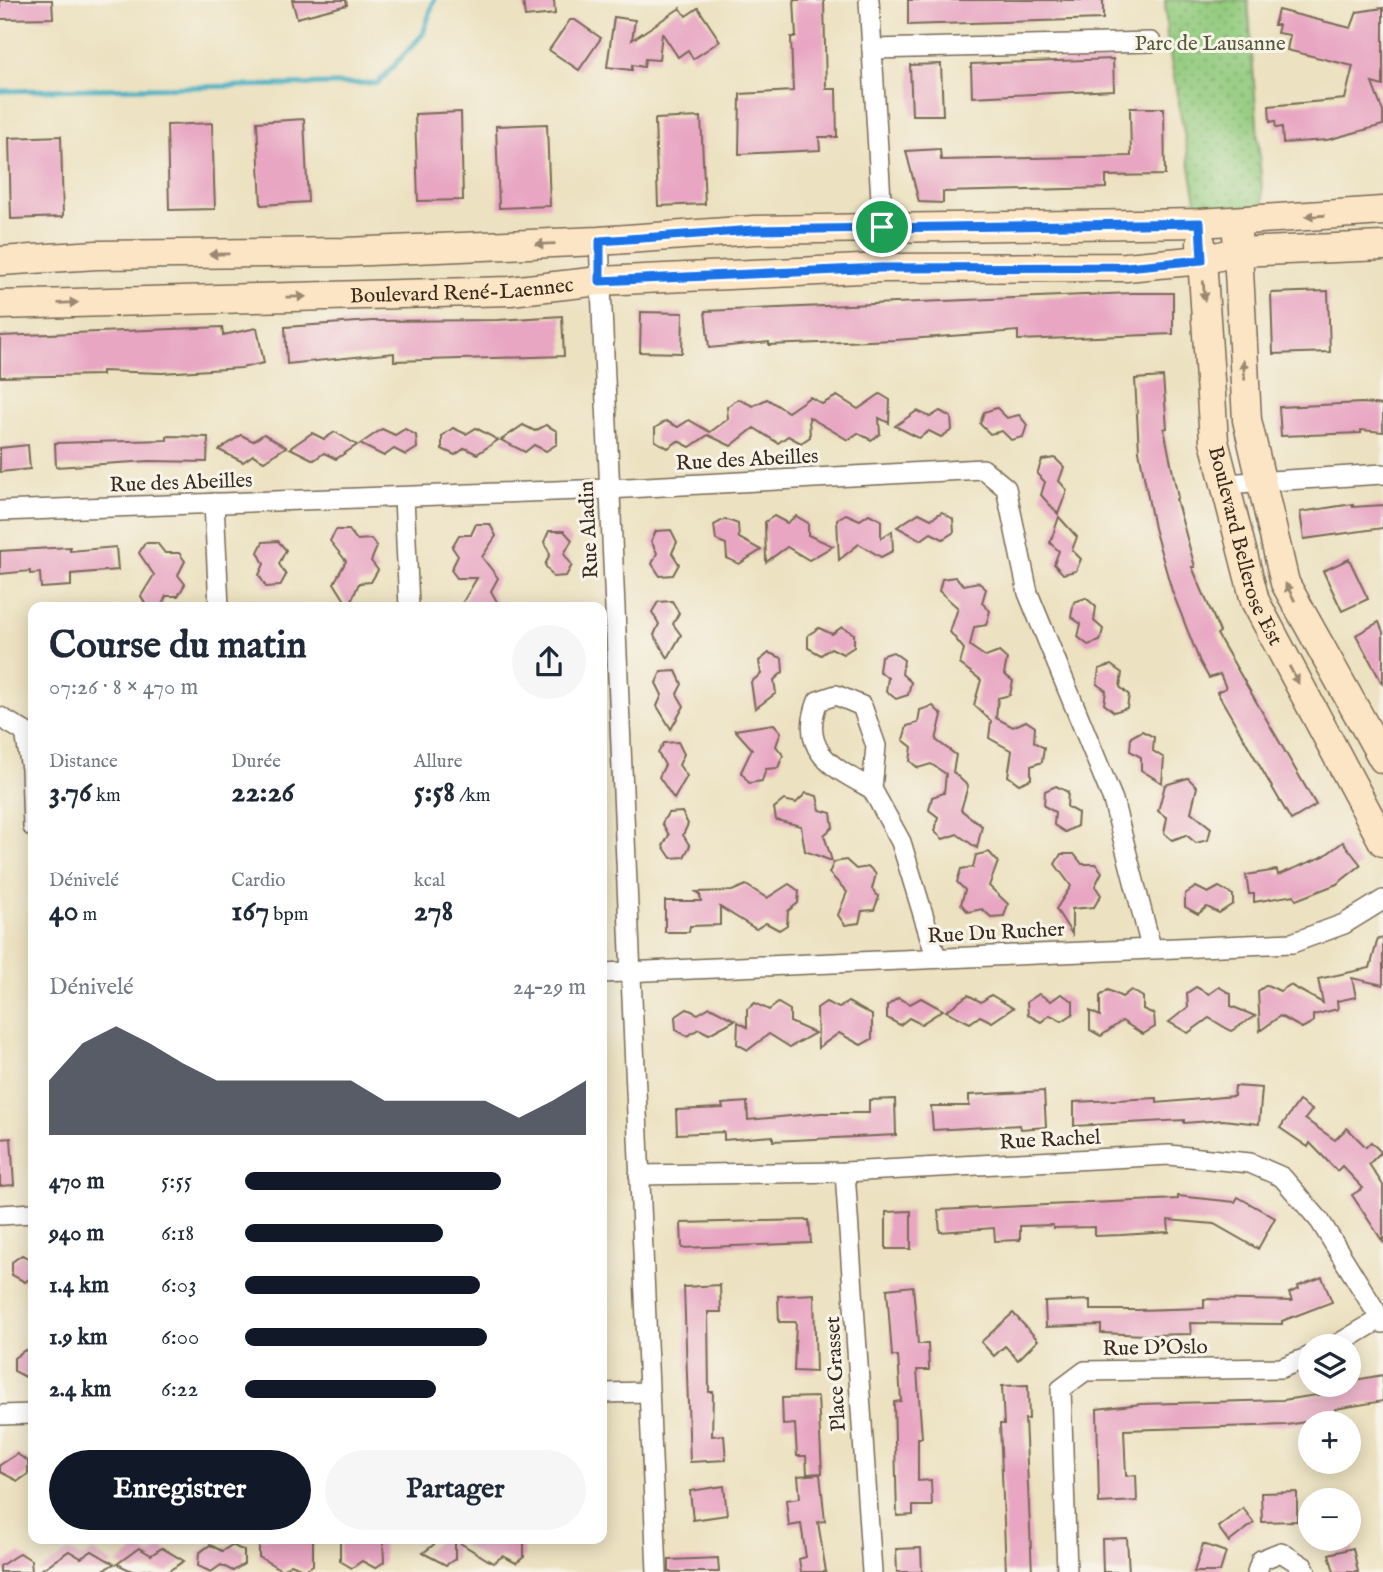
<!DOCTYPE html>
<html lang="fr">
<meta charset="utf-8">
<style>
body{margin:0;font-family:"IM FELL English",serif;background:#f6f6f7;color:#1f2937;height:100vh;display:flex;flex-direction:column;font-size:26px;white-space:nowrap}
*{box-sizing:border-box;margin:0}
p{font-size:23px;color:#747a83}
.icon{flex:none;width:38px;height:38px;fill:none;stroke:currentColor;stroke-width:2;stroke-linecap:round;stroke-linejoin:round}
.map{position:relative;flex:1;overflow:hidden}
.details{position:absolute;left:28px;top:602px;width:579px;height:942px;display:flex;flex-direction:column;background:#fff;border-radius:14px;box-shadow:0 4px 18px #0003}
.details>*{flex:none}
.controls{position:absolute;left:1298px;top:1334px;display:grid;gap:14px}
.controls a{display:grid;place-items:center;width:63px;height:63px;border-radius:50%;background:#fff;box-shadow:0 4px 18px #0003;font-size:35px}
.pin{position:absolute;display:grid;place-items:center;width:60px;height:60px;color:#fff;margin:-30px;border:4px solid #fff;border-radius:50%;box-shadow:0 2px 7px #0007}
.round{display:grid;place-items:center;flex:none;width:74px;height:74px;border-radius:37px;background:#f6f6f7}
.head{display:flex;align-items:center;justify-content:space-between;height:119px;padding:0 21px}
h1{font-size:38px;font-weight:700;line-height:52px}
.stats{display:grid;grid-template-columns:repeat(3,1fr);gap:10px;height:119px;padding:7px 21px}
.stats div{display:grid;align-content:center}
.stats b{font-size:30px;font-weight:700}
.stats small{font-size:19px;font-weight:400}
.stats p{font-size:19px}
.chart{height:196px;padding:14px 21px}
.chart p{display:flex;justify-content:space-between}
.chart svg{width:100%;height:126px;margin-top:7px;fill:#111827;opacity:.7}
.cta{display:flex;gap:14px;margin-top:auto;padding:14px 21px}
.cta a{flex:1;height:80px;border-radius:42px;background:#111827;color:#fff;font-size:28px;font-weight:700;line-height:80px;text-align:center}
.cta a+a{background:#f6f6f7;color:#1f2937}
ul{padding:0 21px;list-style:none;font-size:23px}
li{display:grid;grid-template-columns:112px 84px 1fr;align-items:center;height:52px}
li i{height:18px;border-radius:9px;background:#111827}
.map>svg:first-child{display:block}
</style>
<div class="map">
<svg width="1383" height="1572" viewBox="0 0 1383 1572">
<defs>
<pattern id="park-dots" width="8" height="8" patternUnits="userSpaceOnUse" patternTransform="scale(1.75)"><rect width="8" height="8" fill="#91ca7d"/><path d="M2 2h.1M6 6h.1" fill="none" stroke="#78a466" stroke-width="1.8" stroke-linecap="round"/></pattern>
</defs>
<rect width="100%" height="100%" fill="#f7f3e8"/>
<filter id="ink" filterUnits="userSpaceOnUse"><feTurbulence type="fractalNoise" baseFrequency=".0143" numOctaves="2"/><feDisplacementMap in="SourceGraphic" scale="14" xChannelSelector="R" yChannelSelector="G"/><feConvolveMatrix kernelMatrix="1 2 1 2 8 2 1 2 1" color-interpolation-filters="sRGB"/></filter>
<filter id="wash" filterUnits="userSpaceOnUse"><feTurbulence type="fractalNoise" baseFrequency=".00686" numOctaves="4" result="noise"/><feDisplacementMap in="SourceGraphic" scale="28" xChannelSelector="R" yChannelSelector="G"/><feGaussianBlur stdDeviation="1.57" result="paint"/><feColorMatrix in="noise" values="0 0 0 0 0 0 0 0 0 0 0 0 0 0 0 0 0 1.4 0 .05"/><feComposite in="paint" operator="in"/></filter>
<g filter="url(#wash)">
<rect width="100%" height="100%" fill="#ece1c0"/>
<polygon fill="url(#park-dots)" stroke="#667a4e" stroke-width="2" points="1165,0 1248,0 1264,219 1200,223 1167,38"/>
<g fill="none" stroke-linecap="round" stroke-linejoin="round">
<polyline stroke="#41adbf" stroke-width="5" points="0,91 378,83 423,34 434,0"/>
</g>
<g id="blocks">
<g fill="#e8a6c2">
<polygon points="0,0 52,0 53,18 0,19"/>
<polygon points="292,0 346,0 347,5 297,18"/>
<polygon points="523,0 554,0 555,14 525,17"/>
<polygon points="794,0 824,0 826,89 836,89 837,137 819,137 820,150 739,154 740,94 793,91 791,37 796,37"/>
<polygon points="908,0 1103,0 1103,19 908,25"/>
<polygon points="680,8 686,16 698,8 720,41 693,59 688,50 678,57 662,33 659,60 645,59 644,67 632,65 632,70 607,67 614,17 635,20 632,40"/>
<polygon points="1383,8 1383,86 1372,83 1383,112 1383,125 1327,140 1283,143 1282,127 1276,128 1275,121 1270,122 1269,106 1345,99 1353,66 1287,50 1290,35 1277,33 1279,25 1274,25 1278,10 1351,28 1357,12"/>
<polygon points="570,20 575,20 601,38 579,70 549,50"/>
<polygon points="1113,59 1114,90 972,97 971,64"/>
<polygon points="941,64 943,115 912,115 910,65"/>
<polygon points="1130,108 1164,108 1165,175 1106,176 1106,188 943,192 943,203 919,202 906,151 940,149 941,160 1131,156"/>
<polygon points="461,112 463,200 418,201 415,114"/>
<polygon points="701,117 705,204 658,206 655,119"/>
<polygon points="304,119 308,202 261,205 257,122"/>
<polygon points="212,123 215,209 169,210 167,125"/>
<polygon points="547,124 550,206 499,208 496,126"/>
<polygon points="61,136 63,217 11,219 9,138"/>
<polygon points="1328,291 1330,352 1273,354 1271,293"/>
<polygon points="1132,293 1173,293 1173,334 1018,340 1018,331 895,340 769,345 769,342 709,348 705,311"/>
<polygon points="641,312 683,313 682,353 640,352"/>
<polygon points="562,316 564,356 394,361 394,353 287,364 285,327 372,321 498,320"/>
<polygon points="222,327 223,335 257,328 264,363 241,368 162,373 102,371 102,375 0,377 0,336"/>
<polygon points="1163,377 1167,428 1164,429 1178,498 1176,499 1195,567 1192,567 1220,632 1217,634 1316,805 1291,820 1217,692 1226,688 1220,674 1209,678 1200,662 1172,591 1154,528 1139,451 1135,379"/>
<polygon points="880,394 890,400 889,423 879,418 880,434 871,440 858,433 848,440 809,417 810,437 801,443 788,436 778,443 754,428 731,446 708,435 690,447 678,441 668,448 655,441 655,428 666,421 678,427 689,420 710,432 728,419 727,407 738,399 753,406 767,399 788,412 810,397 822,404 837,396 858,409"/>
<polygon points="1362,403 1383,405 1383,432 1361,430 1361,433 1281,436 1279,407"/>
<polygon points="997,408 1007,418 1019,415 1027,425 1023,437 1011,440 1002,431 990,434 980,424 984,412"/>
<polygon points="917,411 930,417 940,411 951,417 952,430 941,437 929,431 919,438 895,426"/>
<polygon points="523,425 535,431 546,425 557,431 557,444 546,451 534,445 525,452 501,440"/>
<polygon points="453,428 466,434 476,428 498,440 477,454 465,448 455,455 442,449 442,436"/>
<polygon points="382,429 395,435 405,429 416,435 417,448 406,455 394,449 384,456 360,444"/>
<polygon points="335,432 357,445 336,459 324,453 314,460 290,448 312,433 324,439"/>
<polygon points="264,434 286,447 264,461 253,455 243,462 219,450 241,435 253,441"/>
<polygon points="167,436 208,437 207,462 150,461 56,467 55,443 167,440"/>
<polygon points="28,445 30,469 0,472 0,448"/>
<polygon points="1055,458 1064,467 1059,481 1067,490 1058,514 1041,495 1045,482 1037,474 1042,460"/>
<polygon points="1353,504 1353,507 1383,505 1383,528 1304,539 1300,512"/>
<polygon points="942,512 953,519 954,532 943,539 931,533 921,540 897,527 919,513 931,519"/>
<polygon points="846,514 860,520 869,514 881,520 881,538 892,531 893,551 881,557 859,544 839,560 837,519"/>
<polygon points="774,516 787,523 796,516 808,523 808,535 833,546 809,560 787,547 766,562 765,522"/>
<polygon points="1059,517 1077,537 1072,550 1081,559 1076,571 1063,574 1054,564 1059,551 1050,543"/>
<polygon points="725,519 738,524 739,538 761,550 739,564 727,558 726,544 716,540 714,525"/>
<polygon points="476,524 490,524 496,536 482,557 498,578 491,591 500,607 460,607 477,578 457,578 451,570 458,556 452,547 459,535 471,535"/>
<polygon points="336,530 349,530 357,540 371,539 377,547 371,561 378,570 371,582 359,583 349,607 334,583 346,561 330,541"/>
<polygon points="671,530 677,542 672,553 679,564 673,575 660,576 652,564 657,553 651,541 656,531"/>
<polygon points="549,531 564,531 572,540 564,554 572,565 566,576 553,577 545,565 550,554 544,542"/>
<polygon points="278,541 286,550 279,564 286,575 280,586 266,587 259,575 264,564 258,552 263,542"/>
<polygon points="145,543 157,543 165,553 179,553 185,561 178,575 185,584 178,596 166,596 161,607 147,607 141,596 154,575 139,553"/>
<polygon points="70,547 70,551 116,547 118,570 71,574 71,586 41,588 40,573 30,574 30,571 0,574 0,551"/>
<polygon points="1349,559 1368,599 1342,611 1323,571"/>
<polygon points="955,577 964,585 978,582 986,589 982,603 990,611 986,625 974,627 970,646 986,657 999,652 1007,659 1004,674 1013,681 1010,695 998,698 996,718 1013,727 1026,721 1035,727 1034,742 1044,748 1042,762 1031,766 1031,779 1019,784 1008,776 1012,751 989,738 991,721 974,705 981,680 960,664 964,649 950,632 958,608 939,591 942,579"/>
<polygon points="1086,598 1096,607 1094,621 1103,629 1100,641 1088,645 1078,637 1081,624 1071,617 1074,602"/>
<polygon points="672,601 679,613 673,624 681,635 668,658 654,635 659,624 652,612 658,602"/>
<polygon points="1379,622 1383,632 1383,685 1356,635"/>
<polygon points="842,627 854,634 854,647 843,654 831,648 821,655 808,648 808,635 819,628 832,634"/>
<polygon points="893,652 904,660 902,674 911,682 908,695 896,699 886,691 888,678 879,671 881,656"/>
<polygon points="769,653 782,658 783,672 774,680 776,693 755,709 751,682 761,674 759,661"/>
<polygon points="1111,665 1122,673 1120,687 1129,695 1127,708 1114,712 1104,704 1106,691 1097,684 1099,669"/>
<polygon points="676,671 682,684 677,694 684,706 671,729 657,706 662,695 656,683 661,672"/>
<polygon points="933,706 942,715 936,740 956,755 953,772 968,786 961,810 982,826 977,848 957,834 943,839 935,832 938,817 929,810 932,797 944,793 946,774 931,764 918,768 910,761 912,747 903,740 907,726 918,723 920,710"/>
<polygon points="774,724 781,732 776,746 783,755 778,768 766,769 762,781 749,783 741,772 752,749 735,730"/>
<polygon points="1142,731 1154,737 1153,751 1164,758 1162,783 1141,770 1141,757 1130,751 1131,737"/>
<polygon points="678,742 684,754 679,765 687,776 674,799 659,777 665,765 658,753 664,743"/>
<polygon points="1188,778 1197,787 1191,812 1211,828 1208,840 1196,843 1186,835 1172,840 1164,833 1167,818 1158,811 1165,785"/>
<polygon points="1056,786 1068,792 1067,807 1078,813 1077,826 1065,832 1054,825 1055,812 1044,806 1045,791"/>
<polygon points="806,793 817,796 820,810 831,813 833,827 824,835 832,861 805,851 801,826 776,820 774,808 784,800 796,803"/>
<polygon points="682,812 688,824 683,835 690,846 684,857 671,858 663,846 669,835 662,823 668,813"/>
<polygon points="1343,842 1361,865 1337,884 1296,900 1294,895 1254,902 1254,894 1249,894 1246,875 1277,870 1278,875 1324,856"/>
<polygon points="989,852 998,862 989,886 1008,904 1004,916 991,917 982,909 968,912 961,904 965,890 957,882 961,869 973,867 976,855"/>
<polygon points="1061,854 1074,854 1082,864 1096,864 1102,872 1095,886 1101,895 1094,907 1072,909 1072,934 1056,909 1071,886 1055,864"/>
<polygon points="846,860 856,869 869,867 876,874 872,889 879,897 874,910 862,911 859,923 845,925 838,915 847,892 829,873 834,862"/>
<polygon points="789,884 799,891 798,903 788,911 787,925 779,930 766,923 756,929 720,907 720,925 690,926 689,932 665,932 665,901 701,901 700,895 696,892 732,891 746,885 767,898"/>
<polygon points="1196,887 1208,893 1219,887 1233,895 1233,904 1219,913 1207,907 1198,914 1185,907 1185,894"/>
<polygon points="1378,938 1383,938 1383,985 1352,978 1356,997 1337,1001 1338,1009 1313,1015 1313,1022 1302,1028 1280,1016 1260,1031 1258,991 1267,985 1280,991 1290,985 1323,1003 1318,979 1370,968"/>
<polygon points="1196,987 1209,994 1219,987 1231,994 1231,1006 1255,1016 1231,1031 1209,1018 1188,1033 1169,1022 1188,1007 1187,993"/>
<polygon points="1108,990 1122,997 1131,990 1143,997 1143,1009 1154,1014 1155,1027 1143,1034 1122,1021 1101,1036 1090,1030 1090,1011 1100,1016 1100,996"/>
<polygon points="1039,994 1051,1001 1061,994 1073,1001 1073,1014 1062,1021 1050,1015 1041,1022 1028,1015 1027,1002"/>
<polygon points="968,995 981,1002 991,995 1013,1008 992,1022 980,1016 970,1023 946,1011"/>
<polygon points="898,998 910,1004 921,998 943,1010 921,1024 909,1018 900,1025 887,1018 887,1006"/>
<polygon points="826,1002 839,1008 848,1002 872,1015 872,1039 861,1045 839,1033 818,1048 817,1008"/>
<polygon points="755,1003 769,1010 778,1003 790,1010 790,1022 815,1033 790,1047 769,1034 748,1050 737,1044 738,1022 747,1027 747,1009"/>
<polygon points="710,1007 735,1020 709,1034 699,1029 687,1036 676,1030 675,1017 687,1009 698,1014"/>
<polygon points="1235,1086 1262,1088 1259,1124 1223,1120 1184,1123 1184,1120 1074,1126 1074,1102 1157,1098 1157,1103 1234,1096"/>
<polygon points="1044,1091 1046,1127 1021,1129 1020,1125 933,1130 931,1106 969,1106 969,1095"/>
<polygon points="895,1099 896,1135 773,1141 773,1136 724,1140 724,1132 677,1134 676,1110 723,1108 722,1104 747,1102 748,1120 821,1113 869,1113 869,1100"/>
<polygon points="1299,1101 1312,1110 1305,1119 1335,1140 1347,1128 1366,1147 1371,1142 1381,1152 1369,1164 1383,1185 1383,1242 1352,1195 1363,1188 1342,1166 1337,1171 1310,1143 1308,1147 1280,1128"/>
<polygon points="11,1138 14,1185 0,1186 0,1139"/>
<polygon points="1178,1196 1235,1202 1238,1197 1275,1218 1258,1249 1214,1224 1168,1220 1169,1232 1121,1235 1095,1236 1095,1227 1053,1228 1053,1225 1020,1226 1020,1240 995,1241 994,1228 940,1232 938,1210 1178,1199"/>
<polygon points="911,1211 911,1249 886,1249 886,1212"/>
<polygon points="809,1220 811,1243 682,1248 681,1223"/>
<polygon points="22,1255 33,1260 33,1276 25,1282 12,1275 12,1262"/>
<polygon points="1322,1277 1332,1302 1282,1321 1282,1324 1190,1323 1191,1334 1146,1335 1101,1333 1101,1325 1046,1327 1045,1302 1090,1300 1090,1310 1137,1310 1204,1308 1204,1299 1292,1301 1289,1293 1299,1289 1298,1286"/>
<polygon points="720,1285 721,1312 708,1312 709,1392 713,1392 712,1436 724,1435 726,1460 690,1462 684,1287"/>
<polygon points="913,1286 918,1344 928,1344 929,1370 917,1370 922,1438 918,1438 918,1481 931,1480 932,1506 913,1506 913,1515 897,1516 894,1402 901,1401 898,1356 892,1356 887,1289"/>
<polygon points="814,1294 816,1372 794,1371 796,1322 779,1322 778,1296"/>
<polygon points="1013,1313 1038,1340 1018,1360 1005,1346 994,1356 981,1342"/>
<polygon points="25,1350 33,1354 33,1381 14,1371 14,1358"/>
<polygon points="1383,1375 1383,1401 1335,1409 1336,1417 1287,1425 1124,1430 1126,1476 1136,1475 1137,1501 1099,1503 1097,1409 1141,1404 1283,1400 1344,1391 1343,1384 1349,1384 1349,1381"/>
<polygon points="1028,1385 1029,1419 1025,1419 1032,1572 1006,1572 1000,1424 1004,1424 1002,1386"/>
<polygon points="818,1397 822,1473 807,1474 806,1456 797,1456 795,1424 783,1425 782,1398"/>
<polygon points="17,1454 28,1461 28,1474 18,1481 0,1472 0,1465"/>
<polygon points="820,1474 825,1521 818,1522 826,1572 801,1572 799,1559 806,1557 801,1524 789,1526 786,1500 800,1498 798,1476"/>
<polygon points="724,1486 727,1515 693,1520 690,1491"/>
<polygon points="1297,1492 1297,1521 1262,1522 1261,1493"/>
<polygon points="1243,1508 1254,1523 1229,1542 1218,1527"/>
<polygon points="259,1538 313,1538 313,1565 305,1570 291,1564 282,1570 259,1557"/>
<polygon points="340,1538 383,1538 384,1562 375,1568 362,1561 352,1568 340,1561"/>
<polygon points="442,1538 495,1538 503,1543 509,1538 524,1538 524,1557 516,1563 503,1556 493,1563 455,1540 455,1559 446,1565 423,1553"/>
<polygon points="1127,1538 1129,1572 1103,1572 1102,1539"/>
<polygon points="1203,1544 1226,1552 1220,1572 1194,1572"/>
<polygon points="210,1545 222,1551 232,1545 244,1551 244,1564 233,1571 221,1565 211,1572 198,1566 199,1553"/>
<polygon points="139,1548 151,1555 162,1548 184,1561 167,1572 150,1569 134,1572 117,1564"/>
<polygon points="921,1548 922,1572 897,1572 896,1549"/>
<polygon points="1353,1548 1358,1572 1334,1572 1329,1554"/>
<polygon points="69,1551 81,1558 92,1551 114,1564 105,1569 110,1572 38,1572"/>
<polygon points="20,1553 31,1560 32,1572 0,1572 0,1566"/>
<polygon points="718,1558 719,1572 669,1572 669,1560"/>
</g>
</g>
</g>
<g filter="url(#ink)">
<use href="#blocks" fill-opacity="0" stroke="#796a57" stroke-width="2"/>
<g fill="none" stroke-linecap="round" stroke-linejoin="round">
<g stroke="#796a57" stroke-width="22">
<g id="street">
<polyline points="869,0 882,216 882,268"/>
<polyline points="872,49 1151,42"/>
<polyline points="599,241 657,1572"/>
<polyline points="1223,484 1383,474"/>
<polyline points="404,497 409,607"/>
<polyline points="214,503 219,607"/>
<polyline points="0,511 608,489 983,469 1006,488 1028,593 1113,800 1151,947"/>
<polyline points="0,717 25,732 31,769 33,827"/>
<path d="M872,789C834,768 798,752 818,701L836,695L862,706L876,746L872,789L901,842L936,957"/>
<polyline points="602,973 1292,943 1344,924 1383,900"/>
<polyline points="845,1172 872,1572"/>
<polyline points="639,1175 845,1172 1169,1155 1250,1163 1282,1177 1320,1221 1383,1323"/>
<polyline points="0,1215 33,1213"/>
<polyline points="1335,1346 1380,1319"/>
<polyline points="602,1393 649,1392"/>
<polyline points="0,1415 33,1414"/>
<polyline points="1067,1572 1061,1389 1085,1371 1281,1368 1311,1356"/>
<polyline points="1257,1572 1261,1560 1281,1552 1304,1567 1306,1572"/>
</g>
</g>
<g stroke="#796a57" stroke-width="31">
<g id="secondary">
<polyline points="1237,234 1247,420 1285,583 1383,759"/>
<path id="s1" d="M1201,243L1214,441L1255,601L1383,842"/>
<polyline points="0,261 97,255 347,252 599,241 754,230 1200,223 1383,211"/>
<path id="s2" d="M0,305L510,291L600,281L882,268L1126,267L1202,260L1237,252L1383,246"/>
</g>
</g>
<use href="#street" stroke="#fff" stroke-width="19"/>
<use href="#secondary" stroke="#fce5c4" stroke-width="28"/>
</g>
<defs><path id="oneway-solid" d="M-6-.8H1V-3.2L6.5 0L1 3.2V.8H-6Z" transform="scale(1.75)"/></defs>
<g fill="#9c8871">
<use href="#oneway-solid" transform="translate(1315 216) rotate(176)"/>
<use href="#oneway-solid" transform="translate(545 244) rotate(178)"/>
<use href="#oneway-solid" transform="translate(219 254) rotate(179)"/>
<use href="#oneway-solid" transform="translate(1204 291) rotate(86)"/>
<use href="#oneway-solid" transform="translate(296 297) rotate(-1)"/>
<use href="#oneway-solid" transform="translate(68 303) rotate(-2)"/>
<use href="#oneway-solid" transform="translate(1244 370) rotate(-94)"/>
<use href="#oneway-solid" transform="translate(1290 592) rotate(-118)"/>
<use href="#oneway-solid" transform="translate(1294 675) rotate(62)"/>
</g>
</g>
<g fill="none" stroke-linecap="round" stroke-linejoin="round" filter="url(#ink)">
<g stroke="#fff" stroke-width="14">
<polygon id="route" points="1200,223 1202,260 1126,267 881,268 600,281 600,241 754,230"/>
</g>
<use href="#route" stroke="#1a73e8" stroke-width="9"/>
</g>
<g text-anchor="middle" stroke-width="6" stroke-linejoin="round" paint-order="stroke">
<g font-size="21" fill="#555a3a" stroke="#f7f3e8">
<text x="1210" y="50">Parc de Lausanne</text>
</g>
<g font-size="21" fill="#3b2a1e" stroke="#f7f3e8">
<text dy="7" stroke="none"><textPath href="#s2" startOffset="462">Boulevard René-Laennec</textPath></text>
<text transform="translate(747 459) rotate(-3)" y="7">Rue des Abeilles</text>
<text transform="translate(181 482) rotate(-2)" y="7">Rue des Abeilles</text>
<text transform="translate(588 530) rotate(-93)" y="7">Rue Aladin</text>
<text dy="7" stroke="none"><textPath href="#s1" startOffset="308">Boulevard Bellerose Est</textPath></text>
<text transform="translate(996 932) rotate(-3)" y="7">Rue Du Rucher</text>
<text transform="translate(1050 1139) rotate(-3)" y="7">Rue Rachel</text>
<text transform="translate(1155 1347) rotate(-1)" y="7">Rue D'Oslo</text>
<text transform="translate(835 1374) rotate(-93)" y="7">Place Grasset</text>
</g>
</g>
</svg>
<div class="controls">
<a><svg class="icon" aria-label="layers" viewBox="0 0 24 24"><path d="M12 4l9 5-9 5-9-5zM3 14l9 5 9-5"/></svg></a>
<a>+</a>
<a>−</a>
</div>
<div class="pin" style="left:882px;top:227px;background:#1e9e55"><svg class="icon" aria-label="arrive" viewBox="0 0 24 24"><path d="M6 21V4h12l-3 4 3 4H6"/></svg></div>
<section class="details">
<div class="head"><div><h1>Course du matin</h1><p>07:26 · 8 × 470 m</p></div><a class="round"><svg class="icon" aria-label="share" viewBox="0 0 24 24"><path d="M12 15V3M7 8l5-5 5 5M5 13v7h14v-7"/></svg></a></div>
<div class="stats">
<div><p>Distance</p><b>3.76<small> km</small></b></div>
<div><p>Durée</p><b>22:26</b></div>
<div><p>Allure</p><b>5:58<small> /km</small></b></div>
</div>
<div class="stats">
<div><p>Dénivelé</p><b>40<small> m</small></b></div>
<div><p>Cardio</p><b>167<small> bpm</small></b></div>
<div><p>kcal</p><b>278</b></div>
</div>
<div class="chart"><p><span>Dénivelé</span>24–29 m</p>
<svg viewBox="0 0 160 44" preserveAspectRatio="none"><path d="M0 44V25L10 12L20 6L30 12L40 19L50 25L60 25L70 25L80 25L90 25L100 32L110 32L120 32L130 32L140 38L150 32L160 25V44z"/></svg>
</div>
<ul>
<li><b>470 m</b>5:55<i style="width:75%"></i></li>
<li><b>940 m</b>6:18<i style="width:58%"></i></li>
<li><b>1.4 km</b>6:03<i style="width:69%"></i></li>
<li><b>1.9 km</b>6:00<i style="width:71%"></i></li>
<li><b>2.4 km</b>6:22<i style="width:56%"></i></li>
</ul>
<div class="cta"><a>Enregistrer</a><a>Partager</a></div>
</section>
</div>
